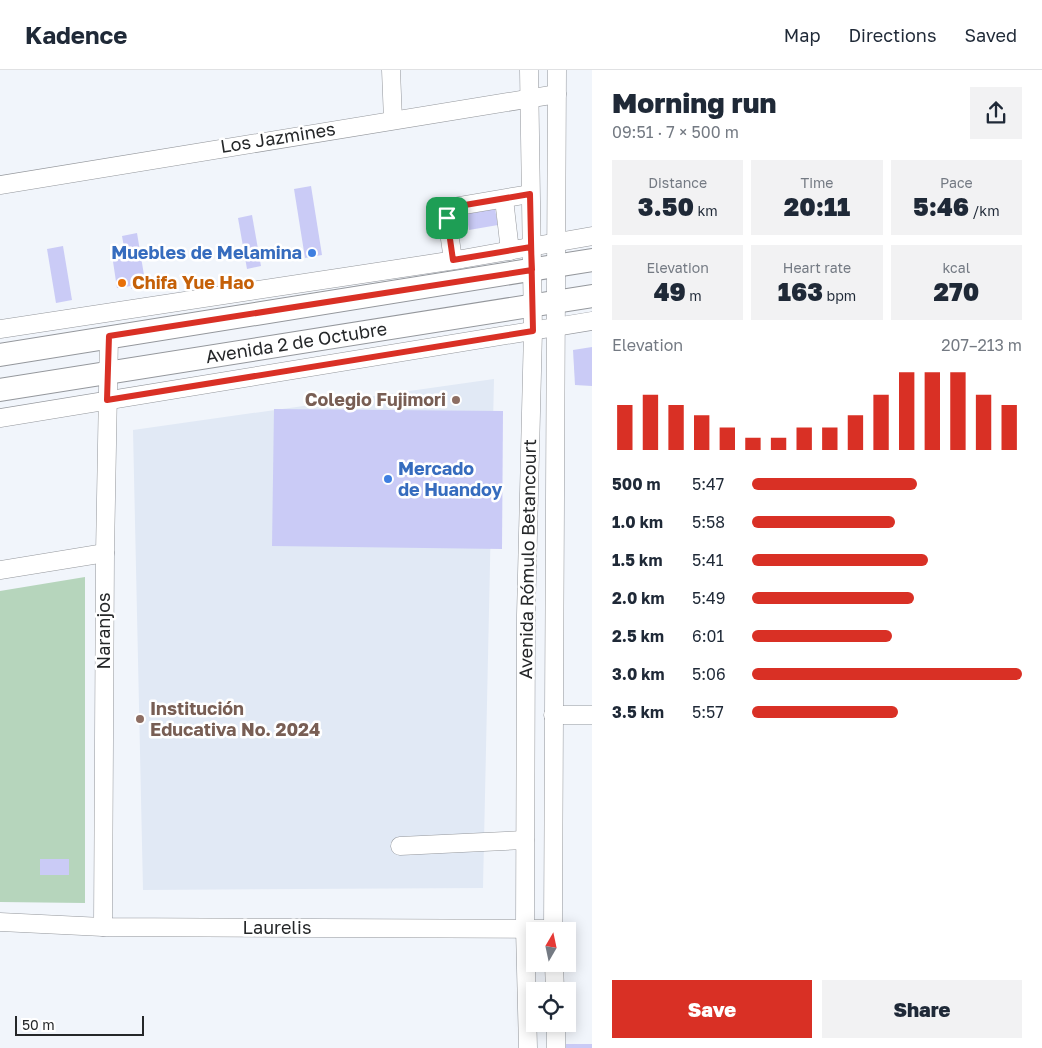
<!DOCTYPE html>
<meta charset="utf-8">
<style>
body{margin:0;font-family:"Golos Text",sans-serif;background:#f2f2f3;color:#1f2937;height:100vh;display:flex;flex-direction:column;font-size:19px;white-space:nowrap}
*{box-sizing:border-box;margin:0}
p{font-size:16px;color:#747a83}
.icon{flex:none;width:28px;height:28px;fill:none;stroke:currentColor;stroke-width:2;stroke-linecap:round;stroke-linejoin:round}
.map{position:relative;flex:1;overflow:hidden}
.sheet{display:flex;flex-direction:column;background:#fff;width:450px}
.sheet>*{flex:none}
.needle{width:32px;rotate:9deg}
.buttons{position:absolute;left:526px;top:852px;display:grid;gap:10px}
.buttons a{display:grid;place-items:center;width:50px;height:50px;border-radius:0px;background:#fff;box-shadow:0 2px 12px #0003;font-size:25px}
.scale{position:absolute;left:15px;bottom:12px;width:129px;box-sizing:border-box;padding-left:5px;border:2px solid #252729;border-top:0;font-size:14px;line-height:18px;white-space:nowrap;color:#252729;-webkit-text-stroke:4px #fff;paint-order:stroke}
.pin{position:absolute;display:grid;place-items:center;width:42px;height:42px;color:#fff;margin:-21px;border-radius:10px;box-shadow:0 2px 8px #0006}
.round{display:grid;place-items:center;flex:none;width:52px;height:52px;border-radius:0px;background:#f2f2f3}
.summary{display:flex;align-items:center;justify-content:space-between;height:85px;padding:0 20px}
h1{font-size:28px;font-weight:800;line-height:38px}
.metrics{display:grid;grid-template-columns:repeat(3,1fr);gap:8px;height:85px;padding:5px 20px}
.metrics div{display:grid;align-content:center;border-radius:0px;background:#f2f2f3;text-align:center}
.metrics b{font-size:25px;font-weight:800}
.metrics small{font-size:14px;font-weight:400}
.metrics p{font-size:14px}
.chart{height:140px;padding:10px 20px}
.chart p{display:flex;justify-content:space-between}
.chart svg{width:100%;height:90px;margin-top:5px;stroke:#d93025;stroke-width:6}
.action{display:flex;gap:10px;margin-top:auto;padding:10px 20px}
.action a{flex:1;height:58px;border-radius:0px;background:#d93025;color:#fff;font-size:20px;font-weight:800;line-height:58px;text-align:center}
.action a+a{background:#f2f2f3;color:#1f2937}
ul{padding:0 20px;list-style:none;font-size:16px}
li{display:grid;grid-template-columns:80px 60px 1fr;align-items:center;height:38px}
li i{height:12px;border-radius:6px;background:#d93025}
header{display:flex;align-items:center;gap:30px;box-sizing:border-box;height:70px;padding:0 25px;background:#fff;border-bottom:1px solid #e0e1e3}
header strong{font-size:24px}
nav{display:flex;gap:28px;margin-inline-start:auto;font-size:18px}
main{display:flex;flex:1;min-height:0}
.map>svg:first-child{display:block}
</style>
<header>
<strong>Kadence</strong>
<nav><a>Map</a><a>Directions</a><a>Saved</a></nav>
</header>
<main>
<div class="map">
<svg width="592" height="978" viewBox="0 0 592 978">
<rect width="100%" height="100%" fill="#f1f5fb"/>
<polygon fill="#e1e9f5" points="494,309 483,818 143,820 133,360"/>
<polygon fill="#b6d5bc" points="85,507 85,833 0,832 0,521"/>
<g fill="#cacbf6">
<polygon points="311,116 322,185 305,188 294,119"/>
<polygon points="495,139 498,155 469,160 466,144"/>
<polygon points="252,145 261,196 247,199 238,148"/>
<polygon points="137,163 146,217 131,219 131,216 117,218 112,185 125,183 122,166"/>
<polygon points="63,176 72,230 56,233 47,179"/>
<polygon points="592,277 592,316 575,315 573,280"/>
<polygon points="274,339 503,341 502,479 272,476"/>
<rect x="40" y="789" width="29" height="16"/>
<rect x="566" y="974" width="26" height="4"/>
</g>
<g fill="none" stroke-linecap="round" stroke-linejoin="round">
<g stroke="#94979c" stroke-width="19">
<g id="minor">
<polyline points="391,0 393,50"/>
<polyline points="0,115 557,24"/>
<polyline points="504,129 510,181"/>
<polyline points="453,190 447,148 448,141 453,137 530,124"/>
<polyline points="0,259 462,189 592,166"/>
<polyline points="0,348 592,251"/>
<polyline points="0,500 105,483"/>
<polyline points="553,645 592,645"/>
<polyline points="400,776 525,770"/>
<polyline points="0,852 103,857 553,859"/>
<polyline points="103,857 105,483 109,266"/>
<polyline points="553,861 557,0"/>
<polyline points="554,894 555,921"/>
<polyline points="556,954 556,978"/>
<polyline points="528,978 525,859 526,545 533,261 529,0"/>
</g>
</g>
<g stroke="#94979c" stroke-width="24">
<g id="major">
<polyline points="0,285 592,190"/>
<path id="s1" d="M0,320L592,226"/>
</g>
</g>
<use href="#minor" stroke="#fff" stroke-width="18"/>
<use href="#major" stroke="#fff" stroke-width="22"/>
</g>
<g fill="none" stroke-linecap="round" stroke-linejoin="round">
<g stroke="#fff" stroke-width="10">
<polyline id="route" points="447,148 453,190 531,177 532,200 109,266 107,330 533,261 530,124 453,137 447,148"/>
</g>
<use href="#route" stroke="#d93025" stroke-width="6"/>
</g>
<g fill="#3f7fe0" stroke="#fff" stroke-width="2">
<circle cx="312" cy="183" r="5"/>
<circle cx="388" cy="409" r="5"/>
</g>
<circle fill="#e8710a" stroke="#fff" stroke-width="2" cx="122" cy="213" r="5"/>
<g fill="#8d6e63" stroke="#fff" stroke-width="2">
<circle cx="456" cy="330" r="5"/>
<circle cx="140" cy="649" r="5"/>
</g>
<g text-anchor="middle" stroke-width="5" stroke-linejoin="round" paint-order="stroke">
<g font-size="18" fill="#252729" stroke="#fff">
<text transform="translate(278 68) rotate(-9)" y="6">Los Jazmines</text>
<text dy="6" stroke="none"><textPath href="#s1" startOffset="300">Avenida 2 de Octubre</textPath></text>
<text transform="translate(528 489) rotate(-89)" y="6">Avenida Rómulo Betancourt</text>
<text transform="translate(104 561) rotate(-90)" y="6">Naranjos</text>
<text x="277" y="864">Laurelis</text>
</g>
<g font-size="18" font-weight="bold" fill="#366cbe" stroke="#fff" text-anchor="end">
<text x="302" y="189">Muebles de Melamina</text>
<text x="398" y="405" text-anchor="start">Mercado<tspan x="398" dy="21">de Huandoy</tspan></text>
</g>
<g font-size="18" font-weight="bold" fill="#c56008" stroke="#fff" text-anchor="start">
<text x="132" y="219">Chifa Yue Hao</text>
</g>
<g font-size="18" font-weight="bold" fill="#785e54" stroke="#fff" text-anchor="end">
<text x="446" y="336">Colegio Fujimori</text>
<text x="150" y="645" text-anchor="start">Institución<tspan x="150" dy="21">Educativa No. 2024</tspan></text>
</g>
</g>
</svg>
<div class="buttons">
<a><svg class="needle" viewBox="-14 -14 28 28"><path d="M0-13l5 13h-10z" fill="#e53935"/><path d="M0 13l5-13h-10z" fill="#747a83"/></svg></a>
<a><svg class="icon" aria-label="locate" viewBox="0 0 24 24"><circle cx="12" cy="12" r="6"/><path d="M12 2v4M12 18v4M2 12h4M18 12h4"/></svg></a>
</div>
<div class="scale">50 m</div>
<div class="pin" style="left:447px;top:148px;background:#1e9e55"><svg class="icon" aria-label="arrive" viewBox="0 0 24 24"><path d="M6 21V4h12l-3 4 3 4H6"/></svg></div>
</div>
<section class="sheet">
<div class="summary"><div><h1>Morning run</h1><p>09:51 · 7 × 500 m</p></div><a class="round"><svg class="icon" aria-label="share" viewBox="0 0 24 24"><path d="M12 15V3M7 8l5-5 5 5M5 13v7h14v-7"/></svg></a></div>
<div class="metrics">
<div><p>Distance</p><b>3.50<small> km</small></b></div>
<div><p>Time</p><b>20:11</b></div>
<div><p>Pace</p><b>5:46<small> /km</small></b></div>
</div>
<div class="metrics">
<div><p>Elevation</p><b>49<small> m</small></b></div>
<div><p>Heart rate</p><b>163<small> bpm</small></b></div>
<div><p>kcal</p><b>270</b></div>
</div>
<div class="chart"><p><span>Elevation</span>207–213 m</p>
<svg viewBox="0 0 160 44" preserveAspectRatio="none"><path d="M5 44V22M15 44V17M25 44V22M35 44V27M45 44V33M55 44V38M65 44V38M75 44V33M85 44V33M95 44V27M105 44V17M115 44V6M125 44V6M135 44V6M145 44V17M155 44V22"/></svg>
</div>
<ul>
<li><b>500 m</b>5:47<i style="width:61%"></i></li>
<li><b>1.0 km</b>5:58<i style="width:53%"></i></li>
<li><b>1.5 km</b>5:41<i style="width:65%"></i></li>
<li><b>2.0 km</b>5:49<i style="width:60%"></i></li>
<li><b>2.5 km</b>6:01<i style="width:52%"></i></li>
<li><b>3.0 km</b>5:06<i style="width:100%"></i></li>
<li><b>3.5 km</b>5:57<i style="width:54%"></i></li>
</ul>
<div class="action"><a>Save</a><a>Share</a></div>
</section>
</main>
